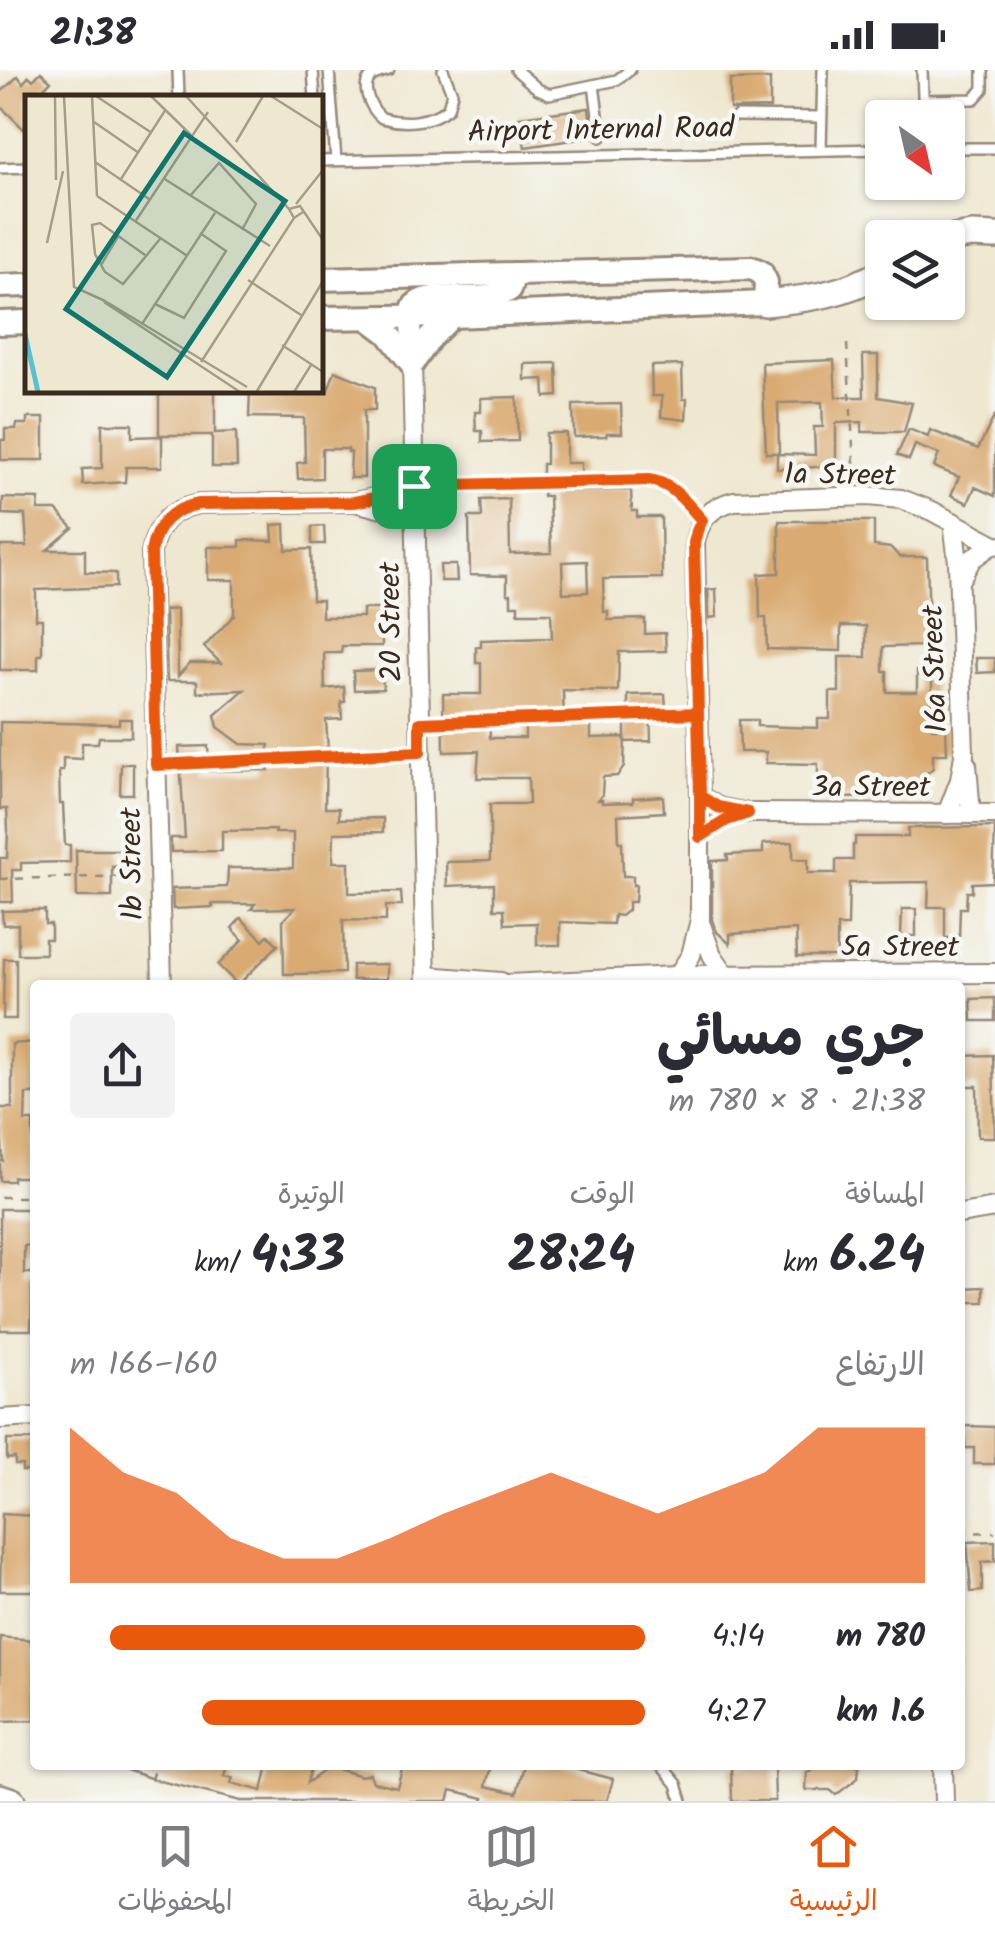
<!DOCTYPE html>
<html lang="ar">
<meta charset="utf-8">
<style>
body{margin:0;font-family:Kalam,"Playpen Sans Arabic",sans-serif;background:#f2f2f3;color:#2b2b33;direction:rtl;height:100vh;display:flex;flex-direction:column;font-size:38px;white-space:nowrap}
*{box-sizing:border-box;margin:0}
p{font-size:32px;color:#7c7c81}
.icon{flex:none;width:55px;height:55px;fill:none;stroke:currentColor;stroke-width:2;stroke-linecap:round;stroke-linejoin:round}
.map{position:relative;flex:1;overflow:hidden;direction:ltr}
.panel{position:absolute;left:30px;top:910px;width:935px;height:790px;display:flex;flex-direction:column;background:#fff;border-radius:10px;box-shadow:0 2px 8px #0004;direction:rtl}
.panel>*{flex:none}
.needle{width:65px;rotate:146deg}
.fabs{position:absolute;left:865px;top:30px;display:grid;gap:20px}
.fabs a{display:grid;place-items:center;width:100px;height:100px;border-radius:10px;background:#fff;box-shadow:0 2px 8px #0004;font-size:50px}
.pin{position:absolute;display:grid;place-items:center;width:85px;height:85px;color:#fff;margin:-42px;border-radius:20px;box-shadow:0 5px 15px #0006}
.round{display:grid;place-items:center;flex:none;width:105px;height:105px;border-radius:10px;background:#f2f2f3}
.overview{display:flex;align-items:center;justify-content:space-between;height:170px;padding:0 40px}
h1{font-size:55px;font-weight:700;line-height:75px}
.stats{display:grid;grid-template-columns:repeat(3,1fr);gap:15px;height:170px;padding:10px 40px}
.stats div{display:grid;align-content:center}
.stats b{font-size:50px;font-weight:700}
.stats small{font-size:28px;font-weight:400}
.stats p{font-size:28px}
.chart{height:280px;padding:20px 40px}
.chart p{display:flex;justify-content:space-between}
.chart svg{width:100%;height:180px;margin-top:10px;fill:#ea580c;opacity:.7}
ul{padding:0 40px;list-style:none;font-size:32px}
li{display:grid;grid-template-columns:160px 120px 1fr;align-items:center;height:75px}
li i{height:25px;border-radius:12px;background:#ea580c}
.status{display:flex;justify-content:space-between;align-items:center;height:70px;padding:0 50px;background:#fff;direction:ltr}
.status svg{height:28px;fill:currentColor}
.tabs{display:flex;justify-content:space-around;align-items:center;height:140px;border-top:2px solid #e1e1e2;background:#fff;font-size:28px;color:#7c7c81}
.tabs a{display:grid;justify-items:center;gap:5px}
.tabs .active{color:#ea580c}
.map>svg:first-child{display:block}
</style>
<div class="status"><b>21:38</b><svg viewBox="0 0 49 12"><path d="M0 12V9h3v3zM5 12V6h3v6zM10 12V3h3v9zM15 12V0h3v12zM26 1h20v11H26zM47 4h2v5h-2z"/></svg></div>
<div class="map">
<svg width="995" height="1731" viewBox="0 0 995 1731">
<rect width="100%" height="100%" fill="#f6f6f2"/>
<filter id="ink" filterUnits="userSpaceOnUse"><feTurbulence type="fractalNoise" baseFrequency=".01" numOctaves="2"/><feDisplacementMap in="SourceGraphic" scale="20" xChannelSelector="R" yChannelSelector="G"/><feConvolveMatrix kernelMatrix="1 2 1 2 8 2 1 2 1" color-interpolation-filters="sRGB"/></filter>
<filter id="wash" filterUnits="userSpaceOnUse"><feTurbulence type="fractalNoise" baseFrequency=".0048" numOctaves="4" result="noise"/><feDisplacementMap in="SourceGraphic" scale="40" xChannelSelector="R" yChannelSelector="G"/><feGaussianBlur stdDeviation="2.25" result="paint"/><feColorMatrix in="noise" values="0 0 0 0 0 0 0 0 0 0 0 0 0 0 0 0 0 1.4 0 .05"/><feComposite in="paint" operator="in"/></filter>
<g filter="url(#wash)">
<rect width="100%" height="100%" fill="#efe8d1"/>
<g id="blocks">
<g fill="#d9aa71" fill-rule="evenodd">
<polygon points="41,2 51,11 43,19 51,28 28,28 28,63 0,36 0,23 18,6 23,13 29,6 33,10"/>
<polygon points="770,9 770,38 730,39 730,10"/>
<polygon points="589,38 593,67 525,77 519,47"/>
<polygon points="863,285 878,285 878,327 912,333 904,362 862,362 862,352 836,353 836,396 777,399 777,384 815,385 814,357 823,357 822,332 778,333 779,383 766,383 762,293 834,290 836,327 864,327"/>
<polygon points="557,293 558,326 545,327 544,309 525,310 525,294"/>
<polygon points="682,295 683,329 687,329 686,350 661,347 662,326 652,326 651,296"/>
<polygon points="335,301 375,317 375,340 364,340 364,408 350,408 351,382 348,382 348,379 322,379 322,408 298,409 297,393 305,392 304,348 249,347 250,320 328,320"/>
<polygon points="159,320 215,320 215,363 236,362 237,397 212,397 212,365 159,365"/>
<polygon points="517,327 518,371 482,372 482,361 476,361 475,342 481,342 481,328"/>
<polygon points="621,334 622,363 607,363 606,366 574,367 573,335"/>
<polygon points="995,345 995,426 975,417 968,433 951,425 959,407 934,397 939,384 915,375 909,390 897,385 909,359 928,367 930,360 978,379"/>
<polygon points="27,348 44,348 44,390 1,390 1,370 5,370 5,359 16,359 17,354 27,354"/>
<polygon points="102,354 132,354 132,367 162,366 162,397 126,397 125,412 83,415 82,399 102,398"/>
<polygon points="546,363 566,363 566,393 581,393 581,404 542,405 542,394 546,394"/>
<path d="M631,420L632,441H637V447H661L662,508L603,509L604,542L608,541V550L645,549V564L665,563L666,581L619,582L618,621L563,620L564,655H591V668L625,667L624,697L617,706L603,707L602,725L598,730H602V733L633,732V728L663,726L664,742L618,745L619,772H622L623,806H633V815H636L635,832H628V840L621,846L614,845L613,854L560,852V875H537V853L505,854L504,839H494V814L447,816L446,792L490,791V734H529L528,708H477L479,681L444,682L443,624H481V593H476V577H481V570L552,568L551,543H518V535H511V524H507V506L470,505L469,447H482L481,430L509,429L510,484L551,483L549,426H543V421ZM587,491L588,522L563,523L562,492ZM489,643L525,644V668H490Z"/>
<polygon points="3,428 39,429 38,440 56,440 73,458 47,480 85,480 85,502 116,503 116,517 36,520 36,549 42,549 42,585 38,585 38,600 0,600 0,476 27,476 25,445 2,444"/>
<polygon points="779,451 874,451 874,476 891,478 900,487 927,487 929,554 925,554 925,576 883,577 883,601 887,601 887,622 917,622 917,601 932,601 932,658 946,658 947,684 933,684 933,698 918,711 891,713 891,727 837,728 838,715 818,713 818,694 766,693 766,682 740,682 739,650 757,650 757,656 818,658 818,649 830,649 830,622 839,622 839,587 866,587 866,556 841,556 841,581 767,579 766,548 760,548 759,504 779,503"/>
<polygon points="285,454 286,480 311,479 312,530 322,530 322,547 363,547 363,539 381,539 382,576 342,576 341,583 324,583 325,619 344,617 345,632 341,632 342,649 326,650 328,680 326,678 325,738 339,738 339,749 383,748 383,762 334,763 333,792 349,792 349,823 401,822 402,836 386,836 386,851 343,850 344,903 284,904 283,850 295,838 251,839 255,834 212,834 213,837 173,839 172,819 227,817 228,798 293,798 293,763 275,763 275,760 222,761 222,781 171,782 171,768 185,768 179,677 208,676 209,701 269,700 269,675 241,674 218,657 215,645 244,620 197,622 197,611 167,611 165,540 177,539 178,606 190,593 221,593 204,577 234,545 234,510 208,510 208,477 240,477 240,470 273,471 272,455"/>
<polygon points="324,456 325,474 312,474 312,457"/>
<polygon points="440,495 456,495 457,511 441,511"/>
<polygon points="716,519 717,547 709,548 708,520"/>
<polygon points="976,588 995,588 995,602 977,603"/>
<polygon points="382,600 383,619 354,620 353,601"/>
<polygon points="665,624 666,638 650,639 651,671 625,672 625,654 628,654 628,625"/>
<polygon points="119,649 131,649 131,667 99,667 98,673 82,673 82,689 63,688 63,701 59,701 60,734 63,734 65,775 70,775 70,792 21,793 21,800 12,800 13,832 0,832 0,788 7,788 8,759 7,739 0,739 0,652 119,654"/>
<polygon points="121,694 133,694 133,724 120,724"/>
<polygon points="995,757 993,812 972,813 972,822 967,822 966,838 960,838 959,868 945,868 945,837 928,837 929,812 849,813 848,856 837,856 837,887 797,887 796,860 730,864 730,874 717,862 712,850 712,791 728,790 727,785 763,783 763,774 793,772 793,789 808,789 808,803 836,803 836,790 853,790 853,775 855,775 855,767 908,767 908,758"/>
<polygon points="76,780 121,780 122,796 112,797 112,827 77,827"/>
<polygon points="902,839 916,839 916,866 901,866"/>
<polygon points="45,840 45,854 51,854 51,869 45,869 45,884 18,884 18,854 3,855 2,841"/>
<polygon points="241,848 263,870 268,865 278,875 238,915 218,895 243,870 232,858"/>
<polygon points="4,889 16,889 16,949 3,949"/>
<polygon points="387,894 387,909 352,910 352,895"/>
<polygon points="995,928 995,951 972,951 971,929"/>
<polygon points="35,972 35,1024 26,1024 25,1051 33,1051 33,1107 13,1107 13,1111 0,1111 0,1091 3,1091 0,1038 12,1038 12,974"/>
<polygon points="993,985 995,1067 978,1067 977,1016 960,1016 960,986"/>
<polygon points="0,1139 34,1139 34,1175 24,1176 24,1203 35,1203 35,1217 32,1217 31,1260 0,1260"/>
<polygon points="984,1217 984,1232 961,1232 961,1218"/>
<polygon points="965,1356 995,1357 995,1394 974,1394 974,1378 965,1378"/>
<polygon points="7,1370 35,1370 35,1401 22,1401 22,1395 15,1395 15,1388 7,1389"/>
<polygon points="2,1444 35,1446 35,1521 0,1521"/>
<polygon points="995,1471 995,1491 982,1492 982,1521 971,1522 967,1472"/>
<polygon points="0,1567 31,1570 31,1573 35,1572 35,1650 0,1651"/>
<polygon points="121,1695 227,1695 224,1706 233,1708 231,1713 262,1721 268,1695 312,1695 307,1713 332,1695 337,1699 361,1706 370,1704 373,1712 397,1717 403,1695 491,1695 486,1716 517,1723 524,1695 559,1695 613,1709 607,1731 483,1731 484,1728 451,1720 448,1731 241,1731 156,1710 120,1698"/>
<polygon points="774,1695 775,1731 732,1731 731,1697"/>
<polygon points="812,1695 859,1695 858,1708 836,1725 830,1720 806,1720 807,1702 812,1701"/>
</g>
</g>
</g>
<g filter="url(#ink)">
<use href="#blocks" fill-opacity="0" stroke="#958978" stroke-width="2.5"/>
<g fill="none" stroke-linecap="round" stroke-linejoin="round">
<g stroke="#958978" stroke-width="14">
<g id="service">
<polyline points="178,0 179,28"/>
<polyline points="313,0 315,28"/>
<polyline points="329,0 336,90"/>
<path d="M389,0C386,1 374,4 371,7C359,18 373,41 382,48C403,54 430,53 448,38L452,23L443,0"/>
<polyline points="516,0 538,19 549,24 617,10 630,0"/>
<polyline points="922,0 924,48"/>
<polyline points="594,15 601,67"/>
<polyline points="923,30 974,29 983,19 983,0"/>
<polyline points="737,46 821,47"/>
<polyline points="948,78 995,78"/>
<polyline points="821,79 823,0"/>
<polyline points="320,91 882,79"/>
<polyline points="0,98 28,97"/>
<polyline points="415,416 656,411 669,416 702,450"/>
<polyline points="661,1695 677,1714 682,1731"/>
</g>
</g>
<g stroke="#958978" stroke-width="22">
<g id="minor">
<polyline points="411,247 426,915"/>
<polyline points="359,433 375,437 415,439"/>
<polyline points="959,511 972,489 993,474"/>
<polyline points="967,695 971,744"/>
<polyline points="700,726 718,737 748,743 995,744"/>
<polyline points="947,744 960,710 964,685 958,492 953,452"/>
<polyline points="701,855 712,885 726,905"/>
<path d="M678,905L691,885L700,850V726L695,473C699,449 711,437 734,431L867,426L901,429L932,441L995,475"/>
<polyline points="426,906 501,912"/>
<path d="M162,915L151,483C156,454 171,439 199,434L354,432L415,420"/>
<polyline points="489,915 697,905 995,903"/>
<polyline points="960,1144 995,1138"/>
<polyline points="0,1349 35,1347"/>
<polyline points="943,1695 944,1731"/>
</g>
</g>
<g stroke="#958978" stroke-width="28">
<g id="tertiary">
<polyline points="320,209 751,198 761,202 766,212 765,233 452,246 320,248"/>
<polyline points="0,216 28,215"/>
<path d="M411,247C413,240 412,237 418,233C434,220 483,236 509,220L514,204"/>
<polyline points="368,248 388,263 412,294 430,268 452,246"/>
<polyline points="0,253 28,252"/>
</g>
</g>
<g stroke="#958978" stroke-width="30">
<g id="secondary">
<polyline points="948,169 972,165 995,166"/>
<path d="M765,233C807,229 846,224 882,202"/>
<polyline points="0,1727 12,1731"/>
</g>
</g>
<g stroke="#958978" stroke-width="2.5" stroke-dasharray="8 8" stroke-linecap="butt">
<polyline points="847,274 855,410"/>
<polyline points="436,653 683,644"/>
<polyline points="172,694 404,683"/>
<polyline points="0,809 143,806"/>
<polyline points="0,1127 35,1127"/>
<polyline points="960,1463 995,1462"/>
<polyline points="151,1710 155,1695"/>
</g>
<use href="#service" stroke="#fff" stroke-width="9"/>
<use href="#minor" stroke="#fff" stroke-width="18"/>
<use href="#tertiary" stroke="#fff" stroke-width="22"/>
<use href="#secondary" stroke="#fff" stroke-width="25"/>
</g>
</g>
<g fill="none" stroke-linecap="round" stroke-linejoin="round" filter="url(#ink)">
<g stroke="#fff" stroke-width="20">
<path id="route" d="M414,416L415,420L354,432L199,434C171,439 156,454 151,482L156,695L420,682V653L698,643L700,726L718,737L748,743L727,750L700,767V726L694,473L697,461L702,450C686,433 673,413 649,410L414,416"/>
</g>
<use href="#route" stroke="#ea580c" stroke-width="12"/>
</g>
<g text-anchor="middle" stroke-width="9" stroke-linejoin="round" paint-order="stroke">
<g font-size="30" fill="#3b2a1e" stroke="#f6f6f2">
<text transform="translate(601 59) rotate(-1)" y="10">Airport Internal Road</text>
<text transform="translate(840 404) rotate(1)" y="10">1a Street</text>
<text transform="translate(390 552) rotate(-91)" y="10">20 Street</text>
<text transform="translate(934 599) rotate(-92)" y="10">16a Street</text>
<text x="871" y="726">3a Street</text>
<text transform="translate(131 794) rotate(-91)" y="10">1b Street</text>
<text x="900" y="886">5a Street</text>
</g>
</g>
<g transform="translate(25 25)">
<rect width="298" height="298" fill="#efe8d1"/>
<path fill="none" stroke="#58c2d4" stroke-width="5" d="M0,239L13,297"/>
<path fill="none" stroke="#a79c89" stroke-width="2.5" d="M30,1L31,85M39,1L49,192L80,206M67,1L72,101M71,1L127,38M126,1L166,40M161,1L264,114M246,1L298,34M69,27L114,58M211,47L238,1M70,67L124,104M138,83L245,151M96,84L141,14M72,101L161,160M165,101L194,68L231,109L217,135M271,109L298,75M278,117L269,123L264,114L275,111L298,145M110,127L183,17M22,148L38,76M120,160L75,128L67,130L70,159L80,177L98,189L135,144M76,170L94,140M223,185L276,220M80,206L222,292M79,207L215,297M130,209L159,223L201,156L175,138M117,229L190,118M257,250L298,277M176,267L269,123M232,296L298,186M269,297L286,270"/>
<path fill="#0f766e" fill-opacity="0.15" stroke="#0f766e" stroke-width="5" d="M159,38L260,106L142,282L41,214Z"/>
<rect width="298" height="298" fill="none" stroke="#3b2a1e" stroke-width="5"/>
</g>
</svg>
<div class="fabs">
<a><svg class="needle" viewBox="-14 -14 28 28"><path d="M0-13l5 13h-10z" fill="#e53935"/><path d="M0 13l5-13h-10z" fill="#7c7c81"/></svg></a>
<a><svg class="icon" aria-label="layers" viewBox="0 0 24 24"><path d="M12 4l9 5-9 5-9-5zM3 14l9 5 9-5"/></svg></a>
</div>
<div class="pin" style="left:414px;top:416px;background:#1e9e55"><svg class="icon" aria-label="arrive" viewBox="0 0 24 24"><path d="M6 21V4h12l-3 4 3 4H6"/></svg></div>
<section class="panel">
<div class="overview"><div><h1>جري مسائي</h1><p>21:38 · 8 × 780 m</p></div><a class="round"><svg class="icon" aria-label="share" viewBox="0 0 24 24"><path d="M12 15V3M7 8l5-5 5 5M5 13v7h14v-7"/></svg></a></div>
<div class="stats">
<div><p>المسافة</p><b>6.24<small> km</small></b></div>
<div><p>الوقت</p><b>28:24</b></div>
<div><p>الوتيرة</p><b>4:33<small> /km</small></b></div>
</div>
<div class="chart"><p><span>الارتفاع</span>160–166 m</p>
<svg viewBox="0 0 160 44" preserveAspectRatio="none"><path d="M0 44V6L10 17L20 22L30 33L40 38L50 38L60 33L70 27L80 22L90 17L100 22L110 27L120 22L130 17L140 6L150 6L160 6V44z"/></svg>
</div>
<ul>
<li><b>780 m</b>4:14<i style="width:93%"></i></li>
<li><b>1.6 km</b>4:27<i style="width:77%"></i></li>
</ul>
</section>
</div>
<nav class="tabs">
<a class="active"><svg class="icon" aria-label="home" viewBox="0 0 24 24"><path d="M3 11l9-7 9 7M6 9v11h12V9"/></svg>الرئيسية</a>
<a><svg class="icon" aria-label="map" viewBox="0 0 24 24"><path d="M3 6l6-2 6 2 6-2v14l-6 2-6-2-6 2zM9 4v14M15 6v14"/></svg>الخريطة</a>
<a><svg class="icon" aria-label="saved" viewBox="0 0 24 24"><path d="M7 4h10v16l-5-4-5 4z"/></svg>المحفوظات</a>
</nav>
